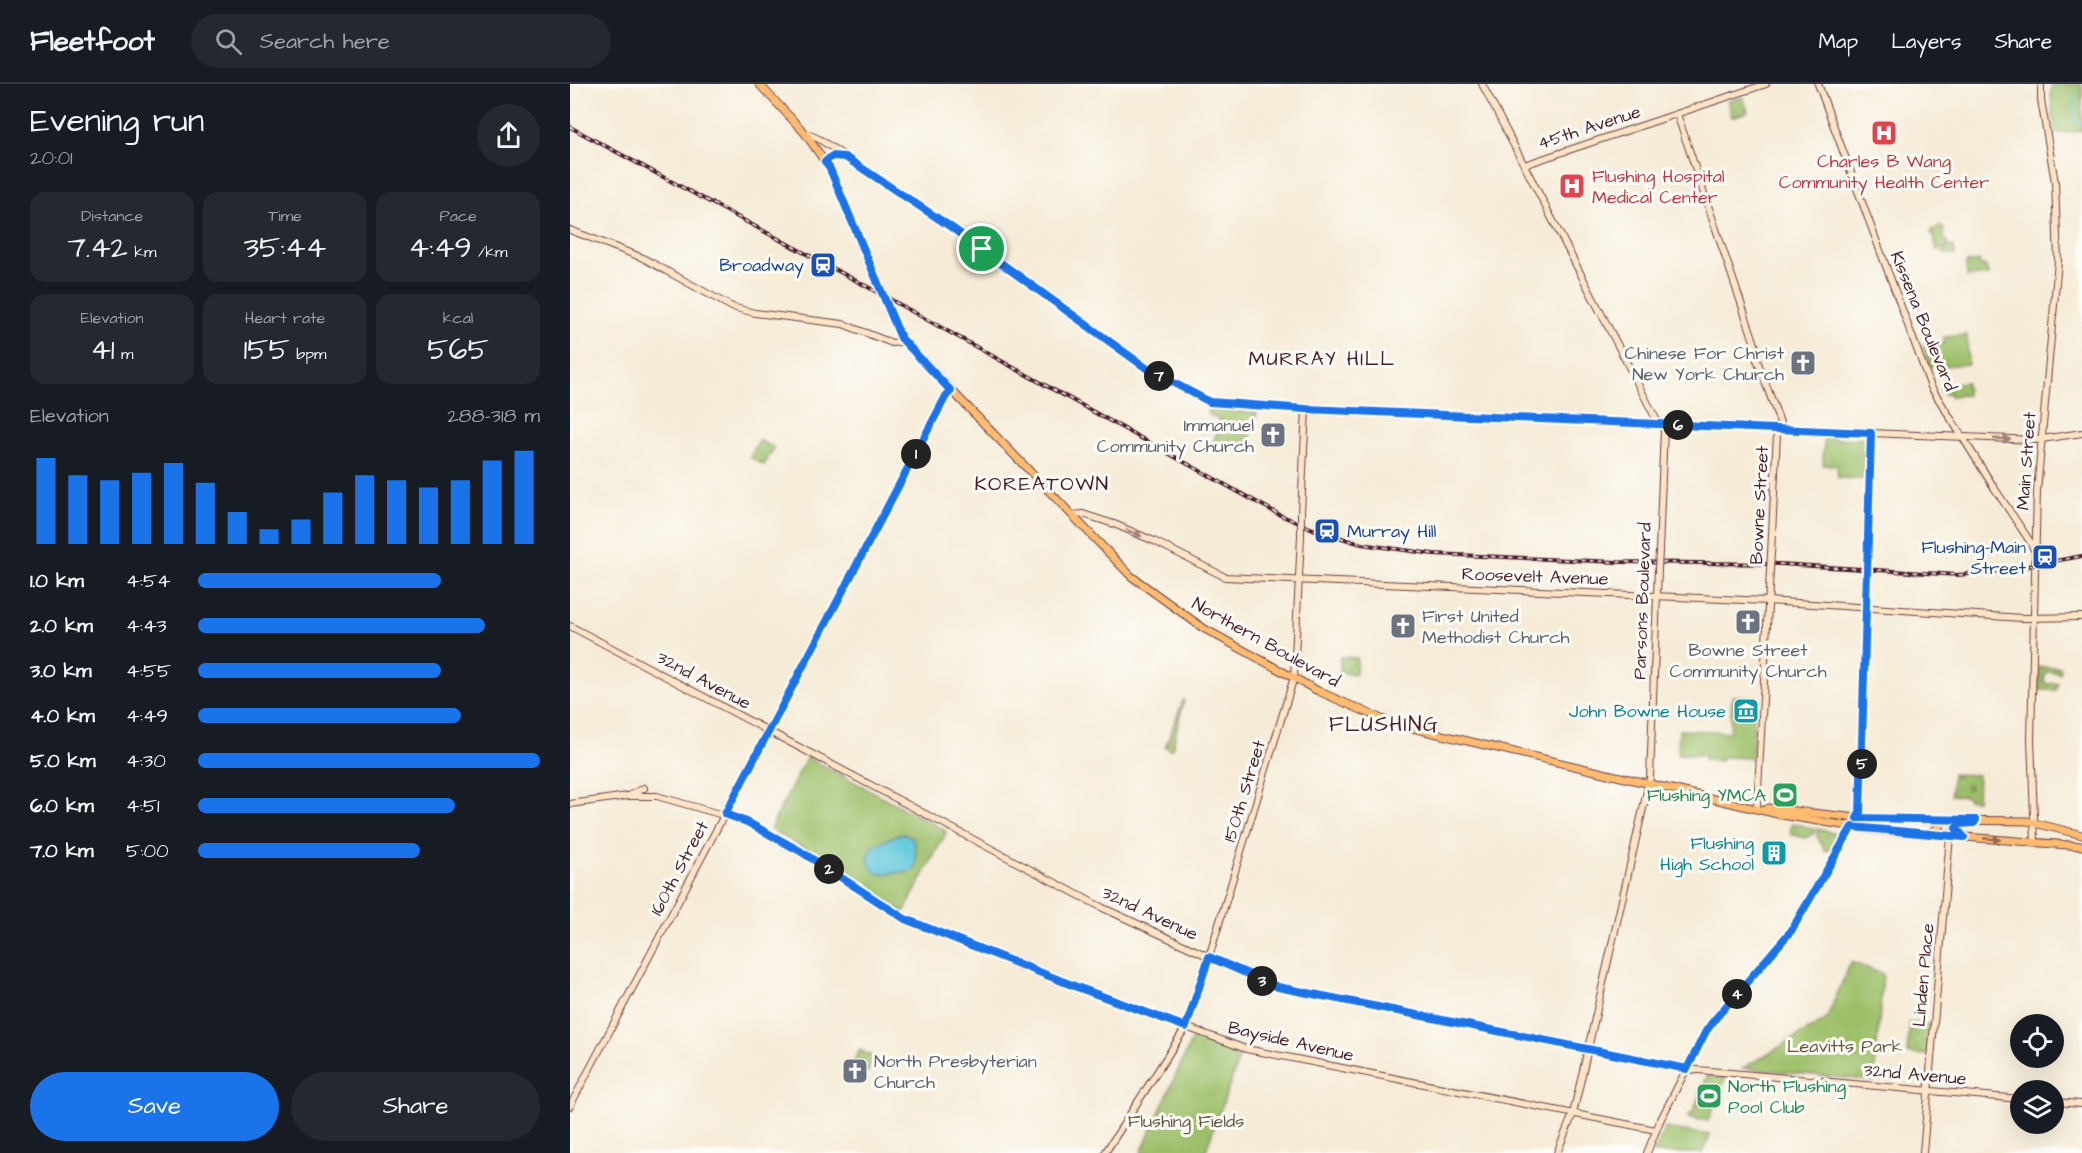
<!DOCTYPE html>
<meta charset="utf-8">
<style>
body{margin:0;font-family:"Architects Daughter",sans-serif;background:#242831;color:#f1f3f6;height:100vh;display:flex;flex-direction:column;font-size:22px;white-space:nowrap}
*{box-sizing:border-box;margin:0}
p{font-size:20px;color:#9ea1a6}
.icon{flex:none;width:33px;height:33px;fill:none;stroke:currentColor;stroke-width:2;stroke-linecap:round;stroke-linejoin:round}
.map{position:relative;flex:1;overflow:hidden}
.sheet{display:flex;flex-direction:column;background:#171b24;width:570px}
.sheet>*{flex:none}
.controls{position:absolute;left:1440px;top:930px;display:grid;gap:12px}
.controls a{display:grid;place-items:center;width:54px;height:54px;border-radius:50%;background:#171b24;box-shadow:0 6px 24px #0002;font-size:30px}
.pin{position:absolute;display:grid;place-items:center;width:51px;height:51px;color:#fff;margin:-26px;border:3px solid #fff;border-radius:50%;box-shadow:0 2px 6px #0007}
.km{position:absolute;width:30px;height:30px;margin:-15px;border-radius:50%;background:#222;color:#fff;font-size:16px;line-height:30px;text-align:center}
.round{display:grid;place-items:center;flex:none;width:63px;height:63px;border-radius:32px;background:#242831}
.headline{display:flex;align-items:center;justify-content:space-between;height:102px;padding:0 30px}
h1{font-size:33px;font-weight:600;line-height:45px}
.metrics{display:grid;grid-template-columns:repeat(3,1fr);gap:9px;height:102px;padding:6px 30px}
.metrics div{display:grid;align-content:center;border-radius:15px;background:#242831;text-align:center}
.metrics b{font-size:30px;font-weight:600}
.metrics small{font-size:16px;font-weight:400}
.metrics p{font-size:16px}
.chart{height:168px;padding:12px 30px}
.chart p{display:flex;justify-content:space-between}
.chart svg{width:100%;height:108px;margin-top:6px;stroke:#1a73e8;stroke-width:6}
.action{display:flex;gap:12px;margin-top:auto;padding:12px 30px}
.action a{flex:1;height:69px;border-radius:36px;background:#1a73e8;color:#fff;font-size:24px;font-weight:600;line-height:69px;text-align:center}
.action a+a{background:#242831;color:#f1f3f6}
ul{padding:0 30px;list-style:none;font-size:20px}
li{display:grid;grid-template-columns:96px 72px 1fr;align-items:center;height:45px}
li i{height:15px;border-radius:8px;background:#1a73e8}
header{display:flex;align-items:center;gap:36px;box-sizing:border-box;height:84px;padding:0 30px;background:#171b24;border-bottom:2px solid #363941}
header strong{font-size:28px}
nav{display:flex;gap:33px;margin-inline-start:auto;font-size:21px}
.search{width:420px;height:54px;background:#242831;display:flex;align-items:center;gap:15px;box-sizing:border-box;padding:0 21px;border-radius:33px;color:#9ea1a6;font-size:22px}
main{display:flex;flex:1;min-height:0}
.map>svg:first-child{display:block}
</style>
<header>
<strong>Fleetfoot</strong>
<div class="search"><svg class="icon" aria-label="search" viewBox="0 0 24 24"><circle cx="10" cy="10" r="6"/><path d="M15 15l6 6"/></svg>Search here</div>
<nav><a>Map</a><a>Layers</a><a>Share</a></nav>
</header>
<main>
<section class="sheet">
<div class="headline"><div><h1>Evening run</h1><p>20:01</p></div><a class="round"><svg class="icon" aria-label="share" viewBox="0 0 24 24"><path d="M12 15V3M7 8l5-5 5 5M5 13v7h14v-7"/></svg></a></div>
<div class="metrics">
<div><p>Distance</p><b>7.42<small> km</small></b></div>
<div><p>Time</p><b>35:44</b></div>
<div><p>Pace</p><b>4:49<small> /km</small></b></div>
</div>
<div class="metrics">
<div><p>Elevation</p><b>41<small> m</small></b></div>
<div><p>Heart rate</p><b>155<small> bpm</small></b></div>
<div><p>kcal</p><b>565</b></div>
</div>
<div class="chart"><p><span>Elevation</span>288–318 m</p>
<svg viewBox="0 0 160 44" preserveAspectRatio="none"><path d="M5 44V9M15 44V16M25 44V18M35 44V15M45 44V11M55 44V19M65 44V31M75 44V38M85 44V34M95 44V23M105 44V16M115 44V18M125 44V21M135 44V18M145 44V10M155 44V6"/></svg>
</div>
<ul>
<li><b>1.0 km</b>4:54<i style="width:71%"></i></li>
<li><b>2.0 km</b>4:43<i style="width:84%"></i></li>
<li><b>3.0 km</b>4:55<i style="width:71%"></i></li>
<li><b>4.0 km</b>4:49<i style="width:77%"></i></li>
<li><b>5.0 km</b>4:30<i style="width:100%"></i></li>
<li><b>6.0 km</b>4:51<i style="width:75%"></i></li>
<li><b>7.0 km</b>5:00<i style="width:65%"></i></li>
</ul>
<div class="action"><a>Save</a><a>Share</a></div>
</section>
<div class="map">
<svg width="1512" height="1069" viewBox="0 0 1512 1069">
<defs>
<pattern id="grass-dots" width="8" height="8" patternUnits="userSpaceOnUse" patternTransform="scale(1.5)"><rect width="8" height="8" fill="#9dbf69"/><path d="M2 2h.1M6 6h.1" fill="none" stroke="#829b57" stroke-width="1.8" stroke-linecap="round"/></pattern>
<pattern id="cemetery-stones" width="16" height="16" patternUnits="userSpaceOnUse" patternTransform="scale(1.5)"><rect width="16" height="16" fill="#9dbf69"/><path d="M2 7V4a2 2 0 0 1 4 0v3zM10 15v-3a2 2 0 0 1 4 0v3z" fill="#829b57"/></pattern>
</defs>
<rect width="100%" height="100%" fill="#fdfcf7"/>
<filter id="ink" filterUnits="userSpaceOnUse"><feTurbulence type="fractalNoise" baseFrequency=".0167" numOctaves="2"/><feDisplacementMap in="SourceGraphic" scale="12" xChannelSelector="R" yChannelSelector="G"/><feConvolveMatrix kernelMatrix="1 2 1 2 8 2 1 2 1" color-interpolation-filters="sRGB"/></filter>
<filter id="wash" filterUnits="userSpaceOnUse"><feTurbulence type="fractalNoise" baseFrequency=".008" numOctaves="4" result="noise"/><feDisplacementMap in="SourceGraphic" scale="24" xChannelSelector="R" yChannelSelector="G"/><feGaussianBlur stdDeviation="1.35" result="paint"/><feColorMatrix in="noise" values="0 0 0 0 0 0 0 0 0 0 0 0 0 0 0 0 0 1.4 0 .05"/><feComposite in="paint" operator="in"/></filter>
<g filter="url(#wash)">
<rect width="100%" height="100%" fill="#f6ebd6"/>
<g fill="url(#grass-dots)" stroke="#746f4a" stroke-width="1.5">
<polygon points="1396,298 1397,311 1380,312 1380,309 1374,310 1370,305 1379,302 1380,300"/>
<polygon points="189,356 204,364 194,381 180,373"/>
<polygon points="770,573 787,574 786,590 770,589"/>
<polygon points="1469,583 1490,583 1490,589 1476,588 1475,593 1473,593 1476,600 1488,599 1486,606 1469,606"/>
<polygon points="1222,739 1245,745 1244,750 1235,754 1220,750"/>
<polygon points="1248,745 1270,751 1262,766 1255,767 1247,752"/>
<polygon points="1340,939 1360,940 1357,971 1337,969"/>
</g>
<polygon fill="url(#cemetery-stones)" stroke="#746f4a" stroke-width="1.5" points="1382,690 1408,691 1407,716 1398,715 1396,712 1381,711"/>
<g fill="#9dbf69" stroke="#746f4a" stroke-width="1.5">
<polygon points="1482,0 1512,0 1512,47 1485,49 1481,12"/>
<polygon points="1173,13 1178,28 1162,33 1158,17"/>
<polygon points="1370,142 1374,145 1374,155 1377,156 1379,163 1384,162 1385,171 1374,170 1373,168 1378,164 1367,166 1364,153 1361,149 1362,145 1366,145"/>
<polygon points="1409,177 1410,181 1415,181 1419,191 1397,193 1396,179"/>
<polygon points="1397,251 1398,280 1360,283 1353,261 1374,260 1374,253"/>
<polygon points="639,325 687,329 677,367 644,358 650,336 637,329"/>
<polygon points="1254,354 1295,355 1293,395 1268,394 1267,381 1253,381"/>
<polygon points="1162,612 1185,614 1182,674 1151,673 1151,677 1134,676 1134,671 1108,670 1109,646 1160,648"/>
<polygon points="614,615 602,665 600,666 595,663"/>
<polygon points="237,673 375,746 376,749 334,828 234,764 200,745"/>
<polygon points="1281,878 1313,890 1304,997 1173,984 1256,936"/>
<polygon points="623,953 671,969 635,1069 571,1069"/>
<polygon points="290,966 305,974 297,989 282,981"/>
<polygon points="1137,992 1156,993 1138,1037 1118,1034 1119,1030 1122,1030"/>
<polygon points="1095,1044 1140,1051 1133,1069 1084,1069"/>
</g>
<path fill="#5fc7db" stroke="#547383" stroke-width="1.5" d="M334,750C338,751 340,751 342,754C346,759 348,783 344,786C340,790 335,788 330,788C314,789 306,796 298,777L302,763L327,751Z"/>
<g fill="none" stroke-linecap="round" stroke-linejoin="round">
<g stroke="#5fc7db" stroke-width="1.5">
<polyline points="1505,10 1505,8"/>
<polyline points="1505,13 1505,12"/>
<polyline points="1505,21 1505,15"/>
<polyline points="1505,23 1504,37 1512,38"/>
</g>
</g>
</g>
<g filter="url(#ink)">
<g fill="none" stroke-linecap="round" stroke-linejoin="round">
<g stroke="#643e45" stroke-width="8">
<g id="secondary">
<polyline points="912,0 1086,335 1094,345 1089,467"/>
<polyline points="1248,0 1361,303 1425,405 1459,456 1466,469"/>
<polyline points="1107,30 1187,266 1187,276 1211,341 1207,350 1201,470"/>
<polyline points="234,48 249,55 378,141 582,288 640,318 736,325 1465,356 1512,349"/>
<polyline points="255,78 263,72 275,73"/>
<polyline points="954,81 1196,0"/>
<polyline points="0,146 73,174 162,223 185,229 273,240 322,259 333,257"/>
<polyline points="731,429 736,325"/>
<polyline points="503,431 513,430 544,440 584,457 655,493 1198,517 1452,534 1512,533"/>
<polyline points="1298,476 1301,349"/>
<polyline points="0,542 533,824 703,902 1117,985 1450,1015"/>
<polyline points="62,710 74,704"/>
<polyline points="0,720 58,712 87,712 177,738 230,767 335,835 507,903 676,965 1086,1046"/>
<polyline points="1187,724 1200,486"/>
<polyline points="1465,759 1461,655 1467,407 1488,177 1485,98 1471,16 1471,0"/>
<polyline points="1484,1018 1512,1020"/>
<polyline points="0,1022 376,312 381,307"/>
<polyline points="535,1069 616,943 639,873 724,593 731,452"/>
<polyline points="987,1069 1003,1030 1080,694 1088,485"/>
<polyline points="1077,1069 1090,1037 1136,947 1221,847 1290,729 1297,489"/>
<polyline points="1353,1069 1380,752"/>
</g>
</g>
<g stroke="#643e45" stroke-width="9">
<g id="primary">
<polyline points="189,0 234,48 260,85 331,254 561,492 633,544 748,607 821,639 1212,731 1303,746 1512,762"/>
<polyline points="1198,724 1296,735 1457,737 1512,751"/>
<polyline points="1359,750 1370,742 1371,736"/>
<polyline points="1380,752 1390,740 1396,739"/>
</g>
</g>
<use href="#secondary" stroke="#ffe4c6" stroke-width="6"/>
<use href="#primary" stroke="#febb71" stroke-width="7"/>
<g stroke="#4a1f2b" stroke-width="4">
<polyline id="rail" points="0,43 296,202 710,431 743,445 791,460 863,470 1048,478 1210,480 1388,491 1431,487 1512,472"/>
</g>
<use href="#rail" stroke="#fdfcf7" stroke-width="1.5" stroke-dasharray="4.5" stroke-linecap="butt"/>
<g stroke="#643e45" stroke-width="8" stroke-linecap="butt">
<g id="secondary-bridge">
<polyline points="731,452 731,429"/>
<polyline points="1088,485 1089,467"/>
<polyline points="1200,486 1201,470"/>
<polyline points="1297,489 1298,476"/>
</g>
</g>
<use href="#secondary-bridge" stroke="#ffe4c6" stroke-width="6"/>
</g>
<defs><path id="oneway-solid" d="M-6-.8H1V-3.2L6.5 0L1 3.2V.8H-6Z" transform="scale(1.5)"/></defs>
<g fill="#a48278">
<use href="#oneway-solid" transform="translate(1432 355) rotate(2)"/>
<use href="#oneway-solid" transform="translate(564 449) rotate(23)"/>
</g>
<use fill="#9b654a" href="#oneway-solid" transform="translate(1422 755) rotate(5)"/>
</g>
<g fill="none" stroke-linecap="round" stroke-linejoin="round" filter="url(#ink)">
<g stroke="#fff" stroke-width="12">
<polygon id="route" points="262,72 275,73 378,141 579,286 640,318 736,325 1301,349 1290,729 1287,734 1406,736 1404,739 1390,740 1386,744 1394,753 1282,743 1221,847 1145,935 1136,947 1117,985 708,903 639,873 616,943 507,903 335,835 230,767 177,738 155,730 376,312 381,307 331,254 260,85 255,78"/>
</g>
<use href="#route" stroke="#1a73e8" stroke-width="8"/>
</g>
<defs>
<g id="hospital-square" transform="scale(1.35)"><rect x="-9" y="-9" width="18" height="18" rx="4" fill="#e0444e" stroke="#fdfcf7"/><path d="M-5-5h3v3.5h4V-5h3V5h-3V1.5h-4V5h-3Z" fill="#fff"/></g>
<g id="station-square" transform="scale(1.35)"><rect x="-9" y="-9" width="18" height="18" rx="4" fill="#1a4fb4" stroke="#fdfcf7"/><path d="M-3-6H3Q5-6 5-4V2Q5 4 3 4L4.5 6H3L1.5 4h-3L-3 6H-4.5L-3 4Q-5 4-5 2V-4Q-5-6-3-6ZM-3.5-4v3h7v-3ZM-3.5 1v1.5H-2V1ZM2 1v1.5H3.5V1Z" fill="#fff"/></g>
<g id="church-square" transform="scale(1.35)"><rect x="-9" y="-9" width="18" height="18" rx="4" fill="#6b7280" stroke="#fdfcf7"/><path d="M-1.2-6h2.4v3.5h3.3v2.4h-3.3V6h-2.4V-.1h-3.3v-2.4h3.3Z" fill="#fff"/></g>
<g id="museum-square" transform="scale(1.35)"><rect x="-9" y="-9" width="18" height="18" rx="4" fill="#0f9aa8" stroke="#fdfcf7"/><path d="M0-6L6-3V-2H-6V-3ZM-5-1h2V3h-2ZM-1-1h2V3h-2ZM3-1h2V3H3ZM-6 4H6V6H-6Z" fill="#fff"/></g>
<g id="stadium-square" transform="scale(1.35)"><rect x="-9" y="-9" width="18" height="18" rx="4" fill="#2e9e5b" stroke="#fdfcf7"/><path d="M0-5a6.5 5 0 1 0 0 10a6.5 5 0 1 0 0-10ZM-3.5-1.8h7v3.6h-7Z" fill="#fff"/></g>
<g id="building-square" transform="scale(1.35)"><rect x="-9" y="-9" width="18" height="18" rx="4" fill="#0f9aa8" stroke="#fdfcf7"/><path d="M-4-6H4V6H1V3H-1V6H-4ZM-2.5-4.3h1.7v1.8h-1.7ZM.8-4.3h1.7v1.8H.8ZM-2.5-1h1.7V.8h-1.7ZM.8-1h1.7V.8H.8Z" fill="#fff"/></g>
</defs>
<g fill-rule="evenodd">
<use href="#hospital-square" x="1314" y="49"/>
<use href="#hospital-square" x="1002" y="102"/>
<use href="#station-square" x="253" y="181"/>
<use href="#church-square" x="1233" y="279"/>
<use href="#church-square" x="703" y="351"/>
<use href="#station-square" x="757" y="447"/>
<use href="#station-square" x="1475" y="473"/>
<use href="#church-square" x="1178" y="538"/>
<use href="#church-square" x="833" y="542"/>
<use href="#museum-square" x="1176" y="627"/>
<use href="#stadium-square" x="1215" y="711"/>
<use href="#building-square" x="1204" y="769"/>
<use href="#church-square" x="285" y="987"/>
<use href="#stadium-square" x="1139" y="1012"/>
</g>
<g text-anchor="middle" stroke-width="6" stroke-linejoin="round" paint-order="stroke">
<g font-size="18" fill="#4a1f2b" stroke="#fdfcf7">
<text transform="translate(1019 43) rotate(-18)" y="6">45th Avenue</text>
<text transform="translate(1354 237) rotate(68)" y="6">Kissena Boulevard</text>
<text transform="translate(1456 377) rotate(-86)" y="6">Main Street</text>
<text transform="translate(1189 421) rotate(-87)" y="6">Bowne Street</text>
<text transform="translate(965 492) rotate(2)" y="6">Roosevelt Avenue</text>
<text transform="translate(1072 517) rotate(-88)" y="6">Parsons Boulevard</text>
<text transform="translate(696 558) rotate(29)" y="6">Northern Boulevard</text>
<text transform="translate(134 596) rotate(28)" y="6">32nd Avenue</text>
<text transform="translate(674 707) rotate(-73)" y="6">150th Street</text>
<text transform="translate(109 784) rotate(-62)" y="6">160th Street</text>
<text transform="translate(580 829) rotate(25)" y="6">32nd Avenue</text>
<text transform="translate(1353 891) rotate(-85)" y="6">Linden Place</text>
<text transform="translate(721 957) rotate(13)" y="6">Bayside Avenue</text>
<text transform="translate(1345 990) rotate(5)" y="6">32nd Avenue</text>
</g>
<g font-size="18" fill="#be3a42" stroke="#fdfcf7">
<text x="1314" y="83">Charles B Wang<tspan x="1314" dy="21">Community Health Center</tspan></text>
<text x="1022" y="98" text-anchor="start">Flushing Hospital<tspan x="1022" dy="21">Medical Center</tspan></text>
</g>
<g font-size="18" fill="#164399" stroke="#fdfcf7" text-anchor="end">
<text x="234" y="187">Broadway</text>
<text x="777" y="453" text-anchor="start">Murray Hill</text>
<text x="1456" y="469">Flushing–Main<tspan x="1456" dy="21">Street</tspan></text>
</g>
<g font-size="18" fill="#5b616d" stroke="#fdfcf7" text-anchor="end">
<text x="1214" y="275">Chinese For Christ<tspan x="1214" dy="21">New York Church</tspan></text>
<text x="684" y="347">Immanuel<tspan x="684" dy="21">Community Church</tspan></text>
<text x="852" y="538" text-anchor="start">First United<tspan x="852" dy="21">Methodist Church</tspan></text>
<text x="1178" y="572" text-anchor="middle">Bowne Street<tspan x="1178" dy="21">Community Church</tspan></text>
<text x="304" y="983" text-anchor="start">North Presbyterian<tspan x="304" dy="21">Church</tspan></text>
</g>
<g font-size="18" fill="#0d838f" stroke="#fdfcf7" text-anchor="end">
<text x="1156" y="633">John Bowne House</text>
<text x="1184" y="765">Flushing<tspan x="1184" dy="21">High School</tspan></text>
</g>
<g font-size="18" fill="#27864d" stroke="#fdfcf7" text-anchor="end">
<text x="1196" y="717">Flushing YMCA</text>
<text x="1158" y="1008" text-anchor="start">North Flushing<tspan x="1158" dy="21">Pool Club</tspan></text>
</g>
<g font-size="18" fill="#675741" stroke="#fdfcf7">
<text x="1275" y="968">Leavitts Park</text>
<text x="616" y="1043">Flushing Fields</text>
</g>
<g font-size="20" letter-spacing="1.5" fill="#4a1f2b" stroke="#fdfcf7">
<text x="752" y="281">MURRAY HILL</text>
<text x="472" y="406">KOREATOWN</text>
</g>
<g font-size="21" letter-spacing="1.5" fill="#4a1f2b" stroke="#fdfcf7">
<text x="814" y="647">FLUSHING</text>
</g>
</g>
</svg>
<div class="controls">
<a><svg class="icon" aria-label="locate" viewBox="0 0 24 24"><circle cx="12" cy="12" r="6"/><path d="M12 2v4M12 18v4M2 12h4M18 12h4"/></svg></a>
<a><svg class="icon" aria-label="layers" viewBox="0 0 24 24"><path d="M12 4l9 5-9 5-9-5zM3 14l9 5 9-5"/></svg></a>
</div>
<div class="pin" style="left:412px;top:165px;background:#1e9e55"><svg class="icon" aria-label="arrive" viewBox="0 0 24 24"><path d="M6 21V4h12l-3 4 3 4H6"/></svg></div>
<b class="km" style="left:346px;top:370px">1</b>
<b class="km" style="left:259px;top:785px">2</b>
<b class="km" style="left:692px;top:897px">3</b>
<b class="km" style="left:1167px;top:910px">4</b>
<b class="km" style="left:1292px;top:680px">5</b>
<b class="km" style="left:1108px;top:341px">6</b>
<b class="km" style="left:589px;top:292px">7</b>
</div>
</main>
